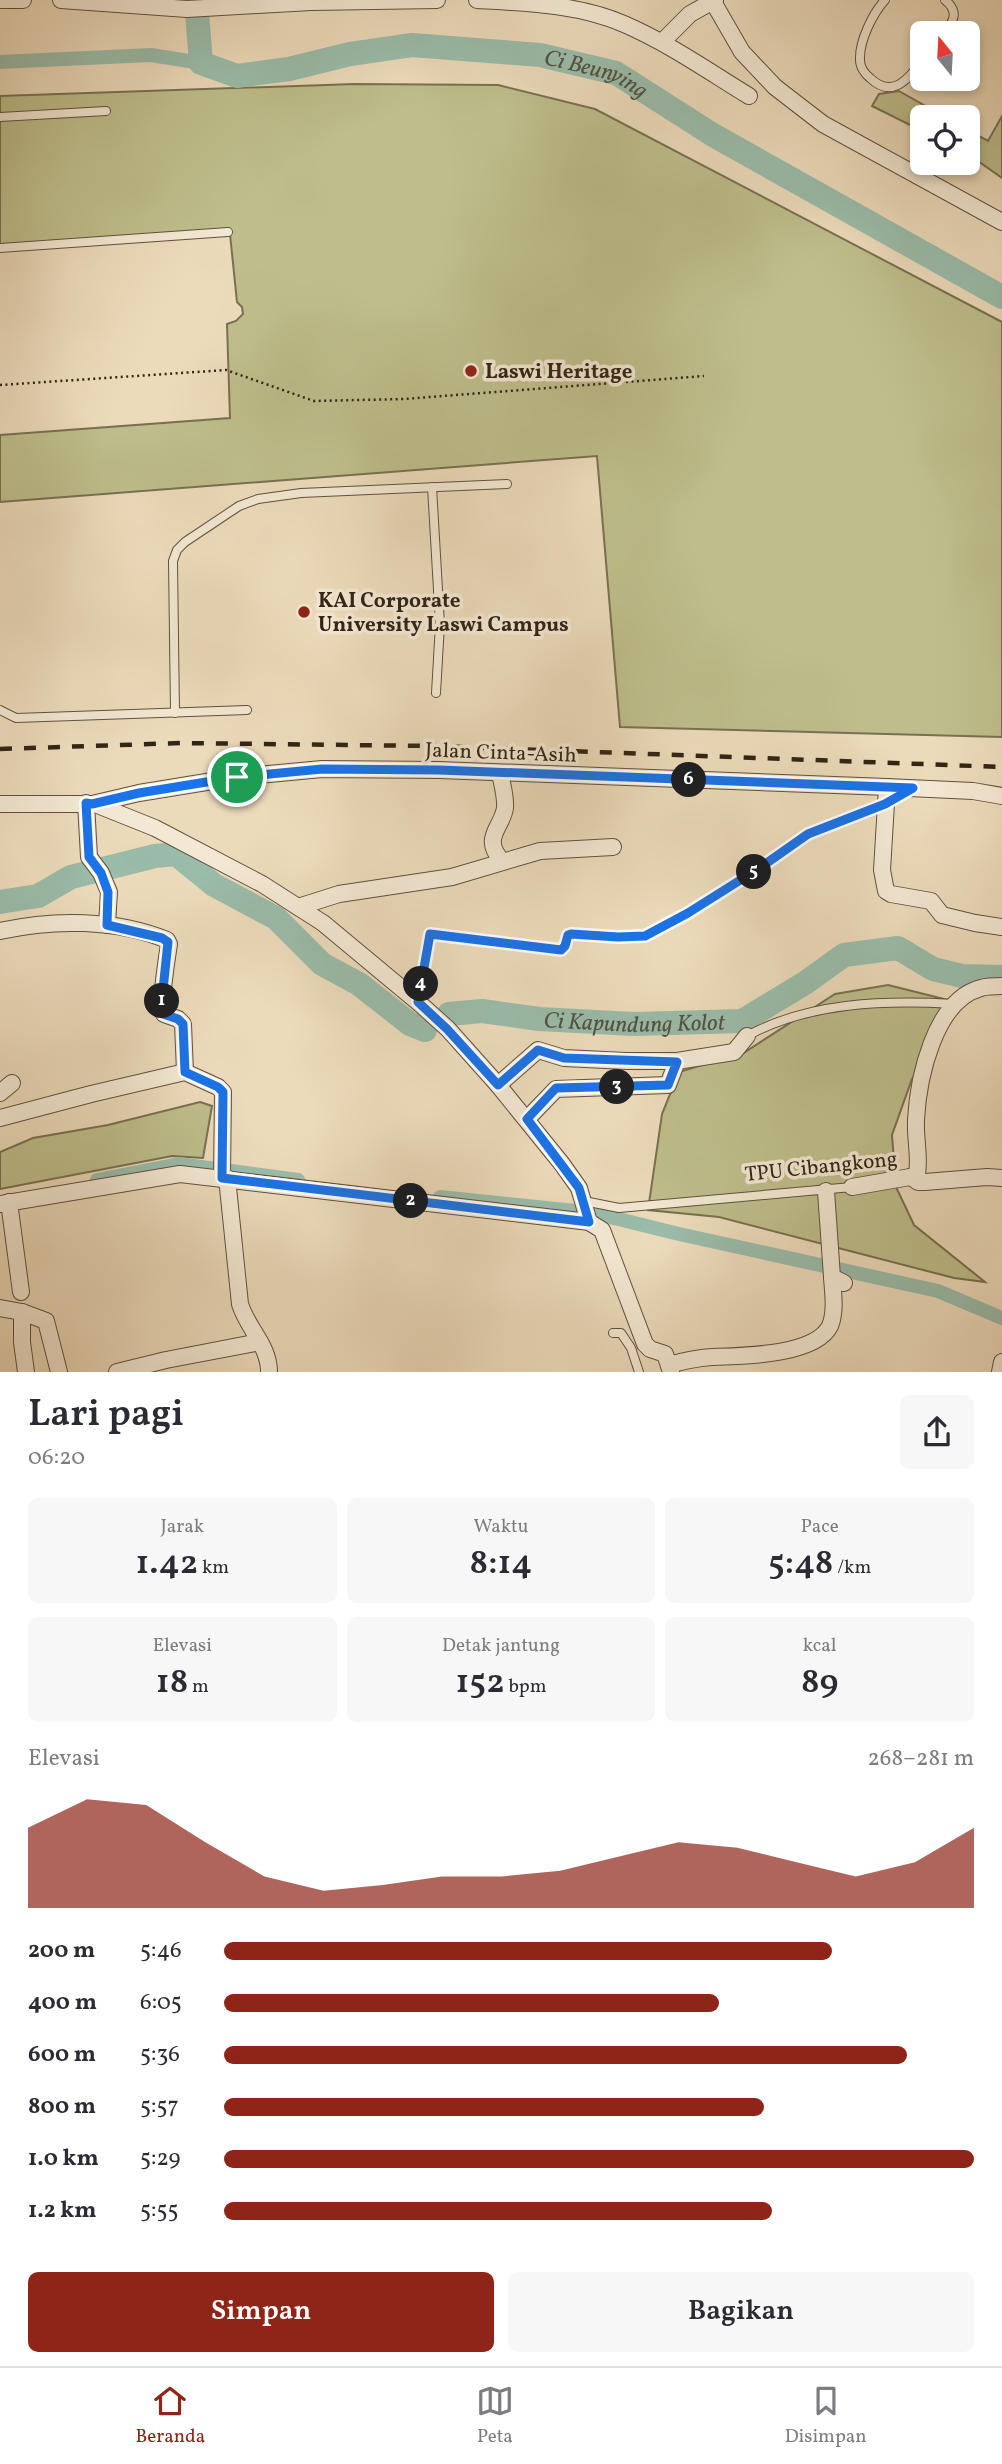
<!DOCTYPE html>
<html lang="id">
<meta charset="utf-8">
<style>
body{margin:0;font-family:Vollkorn,serif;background:#f7f7f7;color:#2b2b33;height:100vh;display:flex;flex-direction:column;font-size:26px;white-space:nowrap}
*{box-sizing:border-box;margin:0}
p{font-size:23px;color:#7c7c81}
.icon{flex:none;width:38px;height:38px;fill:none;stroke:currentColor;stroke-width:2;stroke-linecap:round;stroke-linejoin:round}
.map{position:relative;height:1372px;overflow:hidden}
.drawer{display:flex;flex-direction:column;background:#fff;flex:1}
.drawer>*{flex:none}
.needle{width:46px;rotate:342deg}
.fabs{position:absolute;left:910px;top:21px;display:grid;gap:14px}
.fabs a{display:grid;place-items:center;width:70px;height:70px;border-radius:10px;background:#fff;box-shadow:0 4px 10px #0003;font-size:35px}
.pin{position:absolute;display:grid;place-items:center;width:60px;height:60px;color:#fff;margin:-30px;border:4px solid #fff;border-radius:50%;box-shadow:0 2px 7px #0007}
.km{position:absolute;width:35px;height:35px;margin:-18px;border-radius:50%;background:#222;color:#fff;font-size:19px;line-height:35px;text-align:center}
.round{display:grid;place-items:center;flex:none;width:74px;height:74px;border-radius:10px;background:#f7f7f7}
.headline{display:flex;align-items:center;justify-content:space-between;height:119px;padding:0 28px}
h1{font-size:38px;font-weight:600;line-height:52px}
.figures{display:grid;grid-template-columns:repeat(3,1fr);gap:10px;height:119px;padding:7px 28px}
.figures div{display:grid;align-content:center;border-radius:10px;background:#f7f7f7;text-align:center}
.figures b{font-size:35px;font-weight:600}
.figures small{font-size:19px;font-weight:400}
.figures p{font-size:19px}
.chart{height:196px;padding:14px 28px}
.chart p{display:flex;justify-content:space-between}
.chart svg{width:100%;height:126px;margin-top:7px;fill:#8f2418;opacity:.7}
.button{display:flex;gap:14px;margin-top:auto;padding:14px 28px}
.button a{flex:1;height:80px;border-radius:10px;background:#8f2418;color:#fff;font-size:28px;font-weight:600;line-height:80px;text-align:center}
.button a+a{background:#f7f7f7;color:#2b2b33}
ul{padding:0 28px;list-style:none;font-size:23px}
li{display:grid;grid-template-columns:112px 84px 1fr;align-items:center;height:52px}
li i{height:18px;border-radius:9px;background:#8f2418}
.tabs{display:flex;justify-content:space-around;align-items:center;height:98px;border-top:2px solid #e1e1e2;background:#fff;font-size:19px;color:#7c7c81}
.tabs a{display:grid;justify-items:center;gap:4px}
.tabs .selected{color:#8f2418}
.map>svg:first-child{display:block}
</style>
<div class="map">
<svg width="1002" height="1372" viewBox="0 0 1002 1372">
<rect width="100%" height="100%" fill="#ecdbbb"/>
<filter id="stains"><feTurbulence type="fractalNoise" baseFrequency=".00286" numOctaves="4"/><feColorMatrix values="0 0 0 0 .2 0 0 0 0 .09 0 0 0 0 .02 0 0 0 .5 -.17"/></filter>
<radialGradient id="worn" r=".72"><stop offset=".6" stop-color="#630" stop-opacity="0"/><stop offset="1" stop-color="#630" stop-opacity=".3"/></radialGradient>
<g fill="#bebe8c" stroke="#787151" stroke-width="2">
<polygon points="354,84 498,85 595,109 1002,322 1002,737 620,727 597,456 0,502 0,435 230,418 227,324 236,321 243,314 242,307 237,302 230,234 0,246 0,96"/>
<polygon points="899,91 945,117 922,117 922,131 872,106 879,94"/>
<polygon points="1002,116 1002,178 968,154 968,130 988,141"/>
<polygon points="888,985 948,1000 944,1025 912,1079 892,1135 896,1187 914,1225 985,1282 954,1278 719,1217 648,1210 662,1114 679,1072 745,1052 835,994"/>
<polygon points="200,1102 212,1106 203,1158 172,1156 0,1189 0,1152 33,1138 108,1125"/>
</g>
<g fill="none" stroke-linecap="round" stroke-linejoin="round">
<g stroke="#9abcaa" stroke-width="14">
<polyline points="0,62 151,55 201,63"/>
<polyline points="97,1180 179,1164 298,1180"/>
<polyline points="440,1197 594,1213 679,1234 938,1291 1002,1318"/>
</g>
<g stroke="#9abcaa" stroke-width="24">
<path id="s1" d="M196,0L201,63L237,76L289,69L350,54L412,45L540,55L616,73L713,135L1002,297"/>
<polyline points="0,902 38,896 71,877 155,856 176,854 214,885 276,918 322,964 359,984 410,1024 425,1030"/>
<path id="s2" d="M449,1014L482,1011L539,1019L634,1024L742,1021L805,983L844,955L898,948L933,969L962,976L1002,977"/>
</g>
<g stroke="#60523f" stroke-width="10">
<g id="service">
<path d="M885,0C873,13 859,41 860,60C860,67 865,74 870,78C892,99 907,80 922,62"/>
<path d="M945,33C954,21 959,11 945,0"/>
<polyline points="0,117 106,111"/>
<polyline points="0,248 228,232"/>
<polyline points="432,487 440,624 436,693"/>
<polyline points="0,710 16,718 247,710"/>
<polyline points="175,713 173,561 177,550 185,542 239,506 258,499 301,493 507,484"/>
<path d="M747,1036C809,1002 885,1000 954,1004"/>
<polyline points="584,1201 619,1208 852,1187"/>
<polyline points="613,1333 621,1333 631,1348 639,1372"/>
</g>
</g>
<g stroke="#60523f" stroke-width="18">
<g id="minor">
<polyline points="0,0 23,0"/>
<polyline points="61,0 187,9 311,2 437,0"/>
<path d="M477,0C526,3 578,4 624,24C668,43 708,71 749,96"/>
<polyline points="712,0 742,52 775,87 823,124 1002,222"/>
<polyline points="662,42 690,14 715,0"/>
<path d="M500,773C502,784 506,797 505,808C502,828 481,838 502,861"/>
<polyline points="887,787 882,870 886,891 891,894 931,901 942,915 975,923 1002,927"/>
<polyline points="86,803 89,857 101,873 109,892 107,925"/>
<polyline points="0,804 92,804 139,793 237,777 322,769 439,770 887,787 973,791 1002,796"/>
<polyline points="95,804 155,828 262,884 323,923 418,1002 448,1029 498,1085 562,1164 579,1188 589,1222"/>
<polyline points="298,907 339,894 452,877 540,851 613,847"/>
<path d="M0,931C53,919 116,919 167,940L169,944C167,958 159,1006 164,1014L178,1019L183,1024L185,1072"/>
<polyline points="498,1085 538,1050 564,1058 626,1061 677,1061 734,1052 747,1036"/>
<polyline points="0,1093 12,1083"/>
<polyline points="0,1118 91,1094 185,1072 218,1087 223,1092 222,1178"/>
<polyline points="527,1119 556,1089 668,1085 677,1061"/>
<polyline points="911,1177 918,1182 925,1182 987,1177 1002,1178"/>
<path d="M227,1178L240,1304C247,1328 269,1345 269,1372"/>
<path d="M852,1187L910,1177L917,1174C920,1157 915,1138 916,1120C918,1080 934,1000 981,988C987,986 995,986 1002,986"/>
<polyline points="826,1191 832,1277 844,1283"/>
<polyline points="9,1202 21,1292"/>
<polyline points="0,1204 180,1174 589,1222 602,1230 645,1344 650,1349 665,1354 671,1372"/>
<polyline points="0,1308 22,1312 46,1321 59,1372"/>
<polyline points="22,1312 22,1342 26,1372"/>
<path d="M669,1365C683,1361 698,1358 712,1357C740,1356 815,1356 830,1326C836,1312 833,1292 832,1277"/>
<polyline points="117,1372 166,1360 260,1342"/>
<polyline points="1000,1372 1002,1362"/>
</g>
</g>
<g stroke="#322416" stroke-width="2.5" stroke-dasharray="2 3.5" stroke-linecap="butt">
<polyline points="0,385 226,370 314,401 404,399 704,376"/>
<polyline points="421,987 431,933 561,950 565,946 568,935 571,934 618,937 645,936 688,913 761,868 808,834 873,808"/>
</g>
<use href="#service" stroke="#f3e8d3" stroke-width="8"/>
<use href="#minor" stroke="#f3e8d3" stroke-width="16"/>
<polyline stroke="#322416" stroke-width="4.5" stroke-dasharray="12 12" stroke-linecap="butt" points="0,749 181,743 433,746 1002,767"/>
</g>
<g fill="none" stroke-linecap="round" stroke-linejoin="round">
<g stroke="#fff" stroke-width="14">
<polygon id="route" points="322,769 439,770 913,788 885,804 808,834 761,867 688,913 645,936 618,937 571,934 568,935 565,946 561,950 430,934 418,1002 447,1029 498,1085 538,1050 564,1058 677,1062 668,1085 556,1088 527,1119 579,1188 589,1222 222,1178 223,1092 218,1087 185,1072 183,1024 178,1019 163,1014 161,1009 168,942 162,938 107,925 108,892 101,873 89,857 86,803 92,804 139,793 237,777"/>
</g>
<use href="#route" stroke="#1a73e8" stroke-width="9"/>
</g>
<g fill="#8f2418" stroke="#f3e8d3" stroke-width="2.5">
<circle cx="471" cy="371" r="7"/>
<circle cx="304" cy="612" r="7"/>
</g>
<g text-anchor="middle" stroke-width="7" stroke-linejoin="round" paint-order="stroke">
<g font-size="21" font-weight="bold" fill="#322416" stroke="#f3e8d3" text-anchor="start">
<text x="485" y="378">Laswi Heritage</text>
<text x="318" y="607">KAI Corporate<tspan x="318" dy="24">University Laswi Campus</tspan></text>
</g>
<g font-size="21" fill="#322416" stroke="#f3e8d3">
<text transform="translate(501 752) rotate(2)" y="7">Jalan Cinta-Asih</text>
<text transform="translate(821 1166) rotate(-6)" y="7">TPU Cibangkong</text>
</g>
<g font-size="23" font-style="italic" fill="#515242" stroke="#f3e8d3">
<text dy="8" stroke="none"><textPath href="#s1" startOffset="467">Ci Beunying</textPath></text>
<text dy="8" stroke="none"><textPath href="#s2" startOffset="186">Ci Kapundung Kolot</textPath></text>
</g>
</g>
<rect width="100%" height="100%" filter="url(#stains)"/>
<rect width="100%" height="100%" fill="url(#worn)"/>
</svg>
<div class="fabs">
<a><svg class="needle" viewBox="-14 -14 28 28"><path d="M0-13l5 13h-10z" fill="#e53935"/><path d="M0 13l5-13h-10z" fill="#7c7c81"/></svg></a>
<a><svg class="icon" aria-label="locate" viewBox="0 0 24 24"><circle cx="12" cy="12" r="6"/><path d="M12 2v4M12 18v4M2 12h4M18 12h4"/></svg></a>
</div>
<div class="pin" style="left:237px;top:777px;background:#1e9e55"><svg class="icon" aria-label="arrive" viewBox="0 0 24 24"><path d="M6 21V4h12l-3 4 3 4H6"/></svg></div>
<b class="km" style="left:162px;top:1001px">1</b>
<b class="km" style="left:411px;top:1201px">2</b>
<b class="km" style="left:617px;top:1087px">3</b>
<b class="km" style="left:421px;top:984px">4</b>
<b class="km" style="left:754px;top:872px">5</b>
<b class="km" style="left:689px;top:780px">6</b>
</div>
<section class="drawer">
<div class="headline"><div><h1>Lari pagi</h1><p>06:20</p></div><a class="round"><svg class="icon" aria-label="share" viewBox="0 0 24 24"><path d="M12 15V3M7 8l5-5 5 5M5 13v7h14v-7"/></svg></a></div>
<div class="figures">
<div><p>Jarak</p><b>1.42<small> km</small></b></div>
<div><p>Waktu</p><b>8:14</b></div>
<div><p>Pace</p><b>5:48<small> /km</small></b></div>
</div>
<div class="figures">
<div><p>Elevasi</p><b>18<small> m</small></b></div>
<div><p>Detak jantung</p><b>152<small> bpm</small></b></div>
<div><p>kcal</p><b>89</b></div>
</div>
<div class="chart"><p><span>Elevasi</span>268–281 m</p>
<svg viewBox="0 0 160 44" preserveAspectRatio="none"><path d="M0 44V16L10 6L20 8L30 21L40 33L50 38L60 36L70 33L80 33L90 31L100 26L110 21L120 23L130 28L140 33L150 28L160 16V44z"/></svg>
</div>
<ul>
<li><b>200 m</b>5:46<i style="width:81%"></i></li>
<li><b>400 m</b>6:05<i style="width:66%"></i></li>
<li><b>600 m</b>5:36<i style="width:91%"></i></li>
<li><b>800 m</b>5:57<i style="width:72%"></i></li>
<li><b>1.0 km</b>5:29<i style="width:100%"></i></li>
<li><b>1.2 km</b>5:55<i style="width:73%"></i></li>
</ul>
<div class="button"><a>Simpan</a><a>Bagikan</a></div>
</section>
<nav class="tabs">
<a class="selected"><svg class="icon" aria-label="home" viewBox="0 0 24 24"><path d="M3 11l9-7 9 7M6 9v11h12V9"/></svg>Beranda</a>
<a><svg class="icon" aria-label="map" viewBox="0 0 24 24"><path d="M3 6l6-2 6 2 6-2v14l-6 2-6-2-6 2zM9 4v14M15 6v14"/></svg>Peta</a>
<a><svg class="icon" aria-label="saved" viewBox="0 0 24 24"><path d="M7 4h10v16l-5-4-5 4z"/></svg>Disimpan</a>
</nav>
